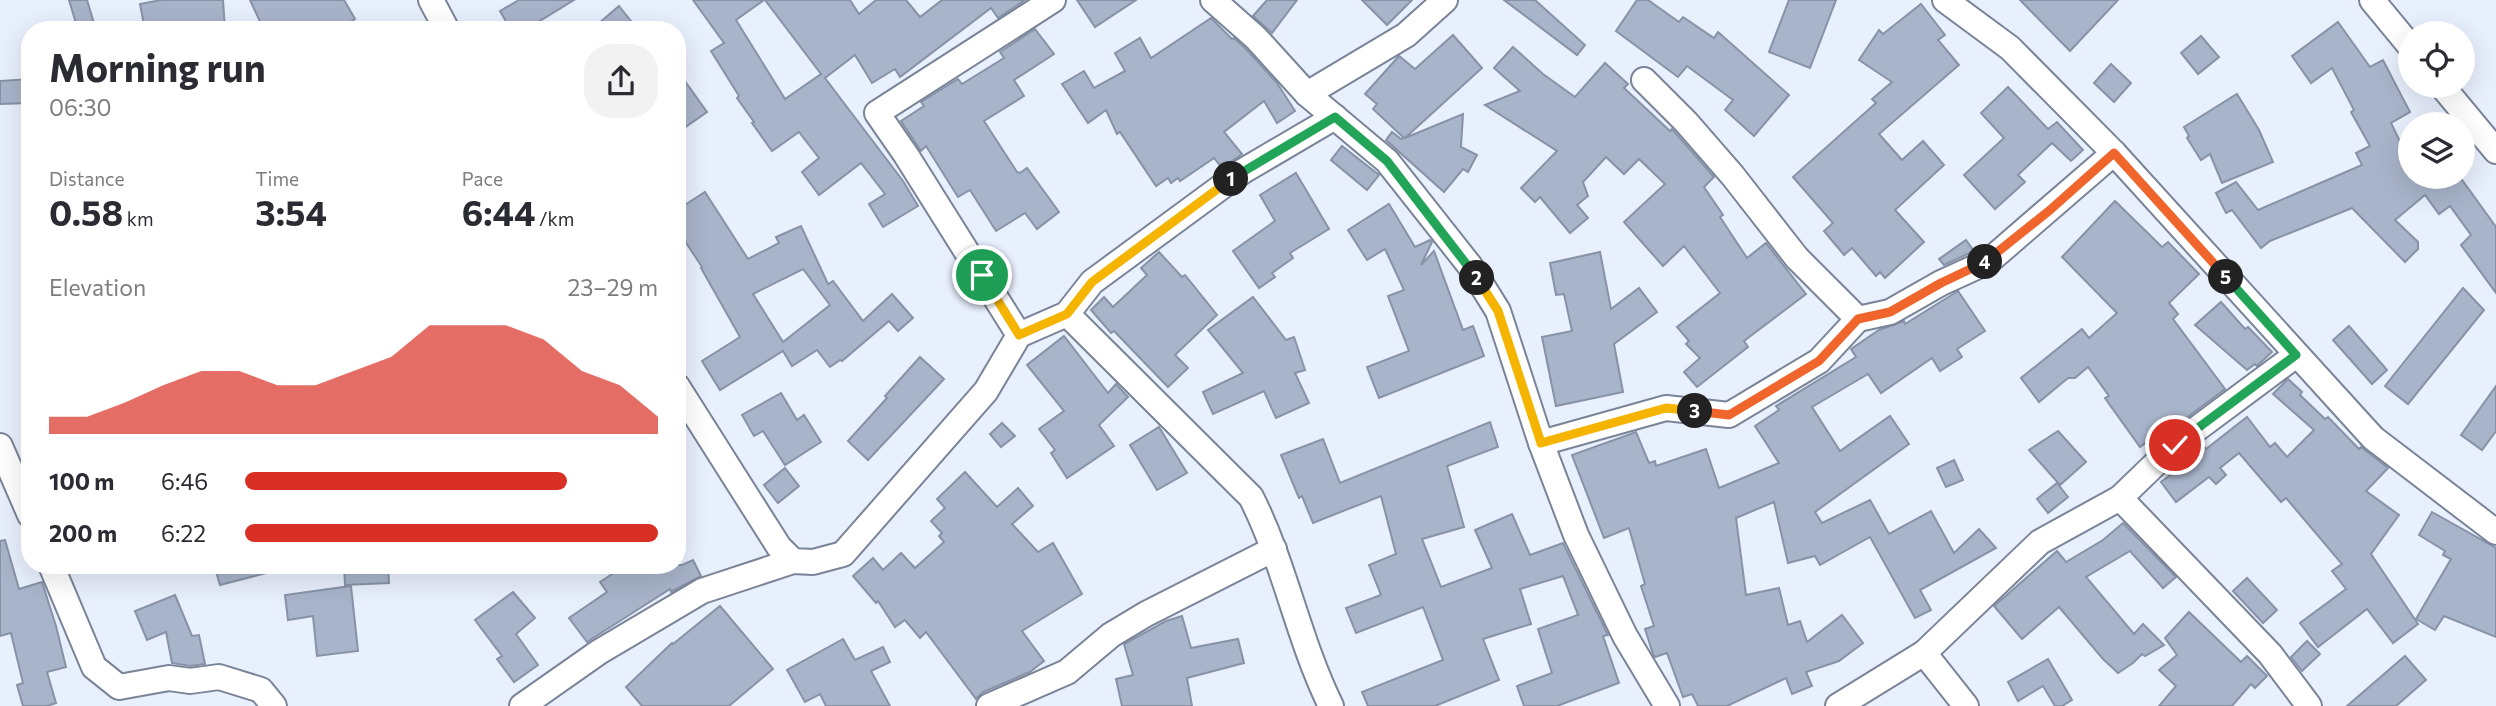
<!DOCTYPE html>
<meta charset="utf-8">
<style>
body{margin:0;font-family:Commissioner,sans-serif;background:#f2f2f3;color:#2b2b33;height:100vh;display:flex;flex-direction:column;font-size:26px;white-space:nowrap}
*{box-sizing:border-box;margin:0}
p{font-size:23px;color:#7c7c81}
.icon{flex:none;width:38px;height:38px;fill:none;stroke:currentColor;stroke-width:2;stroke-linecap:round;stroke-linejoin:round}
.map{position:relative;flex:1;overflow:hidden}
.side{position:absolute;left:21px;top:21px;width:665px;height:553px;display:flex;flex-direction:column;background:#fff;border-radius:28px;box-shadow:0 7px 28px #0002}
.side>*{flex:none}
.fabs{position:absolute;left:2398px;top:21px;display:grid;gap:14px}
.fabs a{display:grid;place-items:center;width:77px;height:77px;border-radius:50%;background:#fff;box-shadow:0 7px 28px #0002;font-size:35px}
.pin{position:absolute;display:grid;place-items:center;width:60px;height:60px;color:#fff;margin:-30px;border:4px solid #fff;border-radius:50%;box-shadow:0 2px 7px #0007}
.km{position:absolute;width:35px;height:35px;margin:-18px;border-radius:50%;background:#222;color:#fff;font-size:19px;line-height:35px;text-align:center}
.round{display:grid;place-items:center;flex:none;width:74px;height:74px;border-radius:28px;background:#f2f2f3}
.head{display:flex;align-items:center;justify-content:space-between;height:119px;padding:0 28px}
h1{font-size:38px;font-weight:700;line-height:52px}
.stats{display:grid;grid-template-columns:repeat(3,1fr);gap:10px;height:119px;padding:7px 28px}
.stats div{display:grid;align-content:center}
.stats b{font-size:35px;font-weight:700}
.stats small{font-size:19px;font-weight:400}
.stats p{font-size:19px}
.chart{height:196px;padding:14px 28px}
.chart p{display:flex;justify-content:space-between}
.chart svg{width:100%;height:126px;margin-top:7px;fill:#d93025;opacity:.7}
ul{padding:0 28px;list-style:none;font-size:23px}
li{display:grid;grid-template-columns:112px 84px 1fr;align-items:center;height:52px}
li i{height:18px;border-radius:9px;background:#d93025}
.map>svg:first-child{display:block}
</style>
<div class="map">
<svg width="2496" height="706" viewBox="0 0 2496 706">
<rect width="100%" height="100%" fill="#e8effd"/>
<g fill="#a8b4ca" stroke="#8792a7" stroke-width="2" fill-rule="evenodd">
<polygon points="69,0 87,0 96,30 78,30"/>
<polygon points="161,0 223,0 225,30 145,30 140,4"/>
<polygon points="250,0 344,0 355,19 338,30 264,30"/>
<polygon points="519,0 574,0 525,30 511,30 500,11"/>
<polygon points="693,0 764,0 736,20 785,99 821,74 765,0 850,0 859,14 876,0 906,0 920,17 942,0 1025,0 998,18 991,8 900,77 895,69 872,83 855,55 825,78 903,181 918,206 883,227 869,204 885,194 861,163 819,195 802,172 819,158 799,132 772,151 752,123 754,122 737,98 739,96 711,51 724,43"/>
<polygon points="1077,0 1136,0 1095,27"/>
<polygon points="1267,0 1297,0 1272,33 1253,16"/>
<polygon points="1362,0 1412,0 1387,25"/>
<polygon points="1504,0 1535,0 1585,45 1577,55"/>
<polygon points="1637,0 1648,0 1679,22 1683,17 1714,38 1718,32 1789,95 1754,136 1725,110 1733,100 1687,66 1678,77 1616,31"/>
<polygon points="1789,0 1836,0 1810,68 1769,52"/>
<polygon points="2020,0 2118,0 2070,51"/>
<polygon points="1921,4 1945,35 1938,40 1959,65 1879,134 1902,160 1923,141 1944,165 1895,210 1924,242 1885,278 1880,272 1876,276 1852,248 1844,255 1824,231 1833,223 1793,177 1876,103 1872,99 1892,82 1859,60 1879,30 1883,34"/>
<polygon points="619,6 638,30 591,30"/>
<polygon points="1211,18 1232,39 1234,38 1246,49 1277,83 1295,111 1277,123 1264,101 1224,132 1242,154 1222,168 1214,158 1180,181 1178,178 1171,183 1168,178 1156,186 1120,132 1117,134 1106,110 1088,123 1062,84 1084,71 1094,88 1125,71 1115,53 1140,38 1151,58"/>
<polygon points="2338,22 2370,67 2383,60 2410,112 2391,123 2410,162 2410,177 2460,177 2496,227 2496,293 2461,245 2471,235 2450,206 2439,214 2425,195 2395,220 2418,242 2418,249 2405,262 2352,208 2270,241 2261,248 2232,210 2226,213 2216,193 2236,182 2258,210 2362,165 2356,153 2370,146 2351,112 2354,110 2332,68 2311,83 2292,56"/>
<polygon points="1035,29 1054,54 1014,80 1024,96 984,121 1017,172 1020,173 1027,168 1059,212 1037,229 1025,213 996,231 970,190 958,197 926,146 921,151 901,121 924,106 921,102 958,79 962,84 1004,58 1000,52"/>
<polygon points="1453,35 1482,68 1405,138 1463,114 1461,147 1477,155 1468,172 1463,169 1444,192 1386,140 1392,132 1401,139 1404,138 1373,109 1377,104 1365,94 1399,56 1415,69"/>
<polygon points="2201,36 2219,57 2198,74 2181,53"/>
<polygon points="1513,47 1543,74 1575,97 1605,63 1628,84 1624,88 1670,131 1672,129 1714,177 1704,187 1723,215 1720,217 1747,258 1766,243 1806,294 1744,341 1748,347 1697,387 1684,372 1700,358 1686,344 1689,341 1677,327 1720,293 1684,246 1663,266 1624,222 1665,184 1639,159 1624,174 1606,157 1583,182 1588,196 1577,205 1588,218 1570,233 1540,197 1535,202 1521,188 1557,151 1485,105 1520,91 1494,68"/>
<polygon points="2111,64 2131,83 2114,102 2094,83"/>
<polygon points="677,70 707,112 677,133"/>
<polygon points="30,79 30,103 0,104 0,81"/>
<polygon points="2008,87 2048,129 2057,122 2083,150 2071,161 2052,143 2018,175 2025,182 1995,209 1964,175 2004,138 1981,113"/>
<polygon points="2237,94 2259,130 2273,162 2222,183 2210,154 2201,160 2187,138 2189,136 2184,127"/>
<polygon points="1342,146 1379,175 1367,190 1331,160"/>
<polygon points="1296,173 1329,229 1290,253 1293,258 1272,273 1275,277 1259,288 1233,251 1275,221 1260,195"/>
<path d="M705,192L748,259L779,243L776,237L801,226L828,284L833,281L863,321L892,294L913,318L898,331L889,321L842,361L840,360L830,367L817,350L792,366L783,351L720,390L702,361L740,337L701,268L702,267L677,229V210ZM803,269L830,305L783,342L753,294Z"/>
<polygon points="2115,201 2162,247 2168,242 2199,274 2169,303 2178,314 2173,319 2225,389 2169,431 2166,428 2140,447 2105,398 2109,396 2088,367 2075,378 2068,378 2039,402 2021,378 2082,329 2089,338 2117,313 2062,257"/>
<polygon points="1389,204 1415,247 1430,240 1432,242 1421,265 1434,251 1463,330 1473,326 1484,356 1379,398 1367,367 1409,351 1388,296 1404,290 1385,249 1367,260 1348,230"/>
<polygon points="1966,240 1974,251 1944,265 1939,259"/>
<polygon points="1159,252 1182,277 1185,275 1217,315 1175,355 1188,368 1168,387 1114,331 1111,333 1091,310 1104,297 1113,307 1147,275 1141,268"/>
<polygon points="1600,252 1611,309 1639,288 1657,312 1614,344 1623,392 1556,406 1542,337 1572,331 1564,294 1556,295 1550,263"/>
<polygon points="2463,288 2484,310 2408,404 2385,386"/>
<polygon points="1958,291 1985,331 1957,349 1962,357 1940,371 1932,358 1881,393 1868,374 1812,407 1840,451 1890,416 1909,444 1815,512 1822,523 1870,500 1889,534 1931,511 1954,553 1979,529 1996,548 1920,590 1931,610 1915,618 1870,537 1820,565 1815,556 1788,563 1774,502 1736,518 1746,595 1779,588 1788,625 1800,621 1807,642 1842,615 1863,643 1839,661 1806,672 1812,686 1792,694 1786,678 1727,706 1698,706 1692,694 1683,697 1667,653 1655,657 1653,654 1645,629 1654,626 1641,586 1645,584 1629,528 1604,538 1572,455 1636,432 1649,463 1655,461 1656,466 1706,449 1719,488 1779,463 1755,426 1779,410 1776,406 1856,357 1851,349 1879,330 1904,321 1905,324"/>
<polygon points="1253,297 1286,340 1294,337 1305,370 1295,373 1309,403 1276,418 1264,391 1213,414 1203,392 1243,373 1208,330"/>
<polygon points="2221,302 2245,329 2248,327 2272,352 2257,366 2255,364 2247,370 2195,325"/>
<polygon points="2349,326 2387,370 2372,384 2333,340"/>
<polygon points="1064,336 1108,393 1116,384 1128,397 1099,425 1114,446 1067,478 1051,453 1055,450 1039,429 1064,411 1027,365"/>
<polygon points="920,357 944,379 868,460 848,441 887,398 885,396"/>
<polygon points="2288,379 2302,392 2300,395 2325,419 2328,417 2359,449 2361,447 2388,468 2366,491 2399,515 2371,554 2418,624 2393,643 2367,609 2318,647 2300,623 2346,589 2332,571 2342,564 2286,498 2281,502 2239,453 2220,468 2226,475 2216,484 2209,477 2176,502 2161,482 2193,458 2188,454 2202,444 2206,449 2247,417 2270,447 2275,443 2287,457 2314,430 2273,394"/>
<polygon points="2496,386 2496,431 2482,450 2461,435"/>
<polygon points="781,393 797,420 804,415 821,442 785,465 763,431 754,436 742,415"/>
<polygon points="1490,422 1498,447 1447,466 1464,527 1422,539 1441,587 1492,568 1475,530 1512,514 1530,555 1563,543 1608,635 1603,636 1619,683 1557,706 1524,706 1517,686 1552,673 1538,629 1578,615 1563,576 1520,589 1531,624 1483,639 1499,680 1435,706 1368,706 1362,692 1443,660 1423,607 1356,633 1346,608 1381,595 1369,565 1396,554 1381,496 1313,523 1302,496 1299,498 1281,455 1323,439 1340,483"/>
<polygon points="1002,423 1015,436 1001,447 990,434"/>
<polygon points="1159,427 1187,473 1157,490 1130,445"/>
<polygon points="2058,431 2086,462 2060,485 2029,450"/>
<polygon points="1954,460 1963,480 1946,487 1937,468"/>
<polygon points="785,468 799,486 778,503 764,485"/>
<polygon points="965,472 997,507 1018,488 1033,506 1012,524 1038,552 1053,543 1082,594 1022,631 1044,661 1030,672 983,692 976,699 926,632 920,638 905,620 895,627 878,601 876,603 853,576 873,558 883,570 901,553 915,568 944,542 939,536 942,533 931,521 945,508 937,499"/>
<polygon points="2057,483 2068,497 2048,513 2037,499"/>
<polygon points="2432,512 2496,548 2496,637 2444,616 2435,630 2416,619 2451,559 2443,555 2445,551 2419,535"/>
<polygon points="2123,523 2176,577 2163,588 2130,551 2086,577 2134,634 2143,624 2164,645 2145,656 2142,654 2133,663 2118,673 2103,659 2059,607 2022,639 1994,606 2057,551 2066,562 2103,540"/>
<polygon points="5,540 19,589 42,582 56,626 66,667 47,672 56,703 47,706 23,706 17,685 23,683 11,633 0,636 0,541"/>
<polygon points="693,560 701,576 671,592 670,589 587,642 569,618 607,592 600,582 612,574 608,565 682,565"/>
<polygon points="214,565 273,565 274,571 220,585"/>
<polygon points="344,565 388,565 389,583 345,585"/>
<polygon points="2247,578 2277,610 2263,623 2233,591"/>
<polygon points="351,586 358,651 317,656 313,616 288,620 285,595"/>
<polygon points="513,592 535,618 516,634 538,665 514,682 497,659 502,656 475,620"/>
<polygon points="175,595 192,636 199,635 205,664 190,666 172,663 166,632 147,640 135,611"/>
<polygon points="720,606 773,669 729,706 642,706 626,687 672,643 673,644"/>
<polygon points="2189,612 2241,662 2247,656 2267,676 2255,688 2251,684 2232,706 2159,706 2176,686 2159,670 2177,655 2165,638"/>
<polygon points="1182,616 1191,648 1238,639 1244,663 1187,678 1192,706 1122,706 1116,679 1133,675 1124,644 1166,621"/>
<polygon points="843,639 855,660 883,647 890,662 871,671 890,706 826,706 820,694 805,702 787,670"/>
<polygon points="2307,641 2320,654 2302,671 2291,657"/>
<polygon points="2405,656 2426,680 2396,706 2347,706"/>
<polygon points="2048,659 2072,700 2062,706 2055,706 2043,686 2018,701 2008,682"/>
</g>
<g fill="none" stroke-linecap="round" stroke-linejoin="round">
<g stroke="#798498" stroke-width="28">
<g id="street">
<polyline points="431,0 447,30"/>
<polyline points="1213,0 1256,38 1307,94 1387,161 1470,266 1498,311 1541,443 1576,535 1625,636 1667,706"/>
<polyline points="1945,0 2010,48 2114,153 2373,438 2496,532"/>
<polyline points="2372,0 2410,46"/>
<polyline points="1644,80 1686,122 1733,176 1797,258 1858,319"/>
<polyline points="2442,86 2496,151"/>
<polyline points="1307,94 1406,35 1445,0"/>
<path d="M1067,314L1251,497C1285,564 1298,639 1331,706"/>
<polyline points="1019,335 906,155 877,113 1053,0"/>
<polyline points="677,386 779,547 793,561 813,562 843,554 986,391 1019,335 1067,314 1092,282 1243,171 1335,117"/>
<polyline points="1541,443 1666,408 1729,415 1819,361 1858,319 1890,312 1941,283 1989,261 2114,153"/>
<polyline points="0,446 30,515"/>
<polyline points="2120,498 2270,654 2309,706"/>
<polyline points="51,565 94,667 119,687 169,678 190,681 219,677 261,690 274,706"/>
<polyline points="1924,653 1966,706"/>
<polyline points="522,706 599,652 702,591 793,561"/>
<polyline points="989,706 1067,672 1111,635 1146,614 1274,549"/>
<polyline points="1838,706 1924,653 2040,542 2120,498 2175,445 2296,355"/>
</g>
</g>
<use href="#street" stroke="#fff" stroke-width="24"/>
</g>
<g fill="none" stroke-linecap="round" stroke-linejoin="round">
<g stroke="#fff" stroke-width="14">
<polyline id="split-1" points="982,275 1019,335 1067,314 1092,282 1231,179"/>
</g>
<g stroke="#fff" stroke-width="14">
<polyline id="split-2" points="1231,179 1335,117 1387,161 1477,278"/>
</g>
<g stroke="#fff" stroke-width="14">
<polyline id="split-3" points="1477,278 1498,311 1541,443 1666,408 1695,411"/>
</g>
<g stroke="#fff" stroke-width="14">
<polyline id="split-4" points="1695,411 1729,415 1819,361 1858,319 1890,312 1941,283 1985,262"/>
</g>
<g stroke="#fff" stroke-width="14">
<polyline id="split-5" points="1985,262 2050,210 2114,153 2226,277"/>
</g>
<g stroke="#fff" stroke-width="14">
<polyline id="split-6" points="2175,445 2296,355 2226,277"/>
</g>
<use href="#split-1" stroke="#f5b400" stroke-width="9"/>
<use href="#split-2" stroke="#22a559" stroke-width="9"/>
<use href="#split-3" stroke="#f5b400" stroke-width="9"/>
<use href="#split-4" stroke="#f0652b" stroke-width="9"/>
<use href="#split-5" stroke="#f0652b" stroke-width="9"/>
<use href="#split-6" stroke="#22a559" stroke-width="9"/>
</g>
</svg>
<div class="fabs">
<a><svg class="icon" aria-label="locate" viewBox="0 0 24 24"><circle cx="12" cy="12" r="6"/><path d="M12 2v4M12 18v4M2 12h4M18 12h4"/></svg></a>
<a><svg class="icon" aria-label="layers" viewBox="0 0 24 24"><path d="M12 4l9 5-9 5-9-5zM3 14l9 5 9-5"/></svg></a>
</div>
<div class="pin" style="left:982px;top:275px;background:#1e9e55"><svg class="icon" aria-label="arrive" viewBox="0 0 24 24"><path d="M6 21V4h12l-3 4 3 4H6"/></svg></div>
<div class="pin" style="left:2175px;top:445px;background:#d93025"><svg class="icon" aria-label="check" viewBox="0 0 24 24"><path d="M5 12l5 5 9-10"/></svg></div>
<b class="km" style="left:1231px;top:179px">1</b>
<b class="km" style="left:1477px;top:278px">2</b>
<b class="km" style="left:1695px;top:411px">3</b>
<b class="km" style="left:1985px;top:262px">4</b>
<b class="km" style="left:2226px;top:277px">5</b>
<section class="side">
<div class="head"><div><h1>Morning run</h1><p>06:30</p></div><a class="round"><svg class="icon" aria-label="share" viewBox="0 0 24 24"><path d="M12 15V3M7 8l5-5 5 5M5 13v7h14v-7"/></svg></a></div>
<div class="stats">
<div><p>Distance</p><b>0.58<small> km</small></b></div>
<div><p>Time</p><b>3:54</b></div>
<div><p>Pace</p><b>6:44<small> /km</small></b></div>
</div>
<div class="chart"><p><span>Elevation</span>23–29 m</p>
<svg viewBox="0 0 160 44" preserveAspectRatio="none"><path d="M0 44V38L10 38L20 33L30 27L40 22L50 22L60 27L70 27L80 22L90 17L100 6L110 6L120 6L130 11L140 22L150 27L160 38V44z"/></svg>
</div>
<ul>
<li><b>100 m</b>6:46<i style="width:78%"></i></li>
<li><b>200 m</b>6:22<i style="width:100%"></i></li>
</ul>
</section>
</div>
